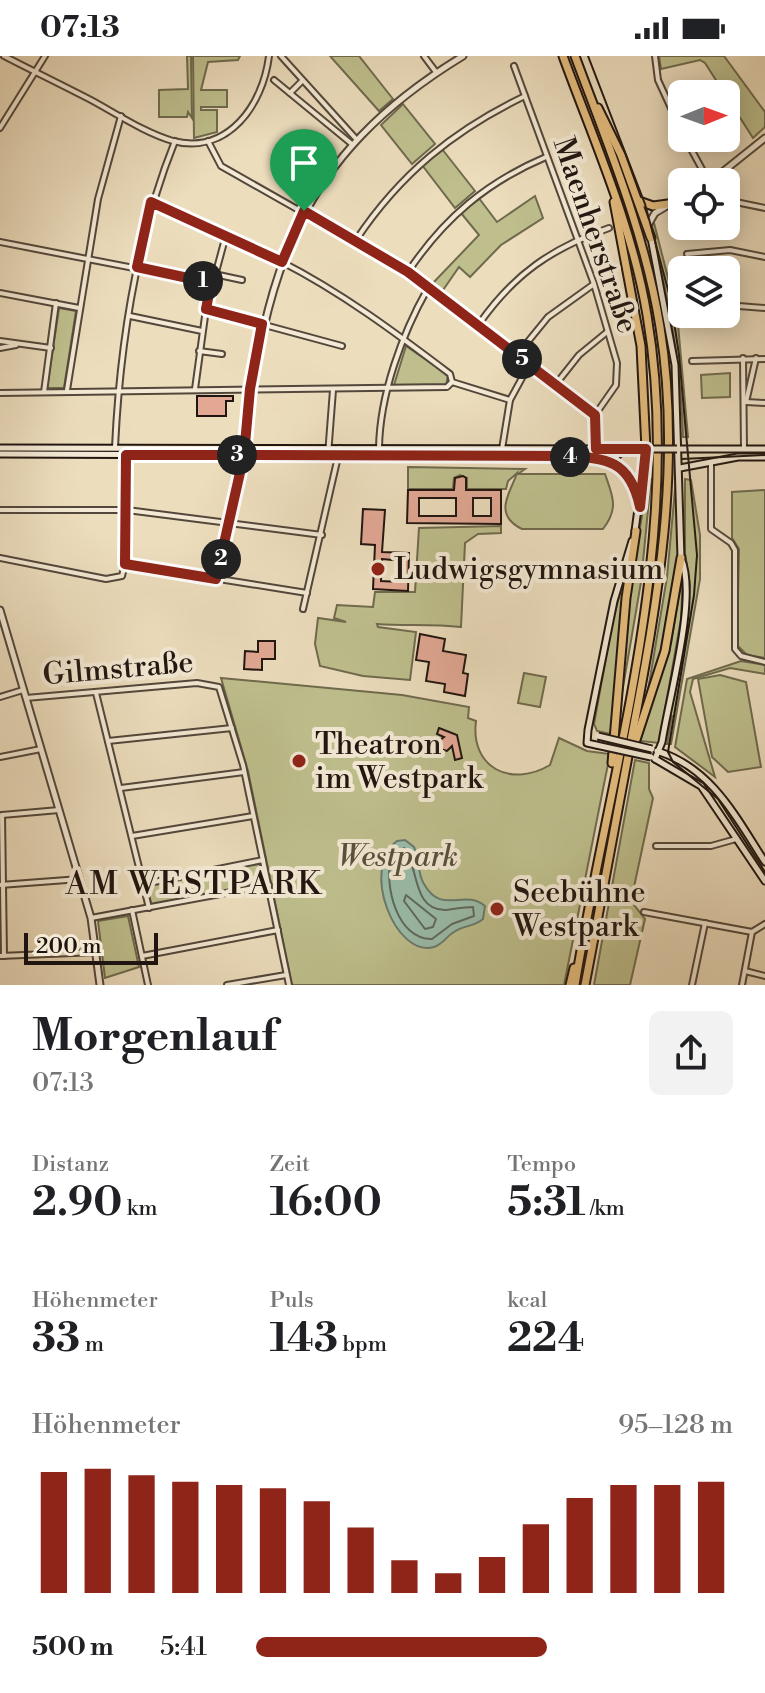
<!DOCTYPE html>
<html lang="de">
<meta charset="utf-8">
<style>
body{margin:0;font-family:"Libre Bodoni",serif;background:#f2f2f2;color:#202124;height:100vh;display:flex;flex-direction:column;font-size:30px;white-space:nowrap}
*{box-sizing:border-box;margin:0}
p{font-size:26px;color:#757577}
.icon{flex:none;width:44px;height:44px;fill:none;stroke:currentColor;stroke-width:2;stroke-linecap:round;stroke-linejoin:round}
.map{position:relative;height:929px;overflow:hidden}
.sheet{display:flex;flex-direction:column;background:#fff;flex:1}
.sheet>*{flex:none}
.needle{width:52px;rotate:89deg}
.tools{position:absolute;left:668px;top:24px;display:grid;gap:16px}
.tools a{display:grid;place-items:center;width:72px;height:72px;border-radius:12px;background:#fff;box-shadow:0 4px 20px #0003;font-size:40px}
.scale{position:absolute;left:24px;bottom:20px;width:134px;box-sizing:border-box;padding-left:8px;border:4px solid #201510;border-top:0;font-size:22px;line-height:28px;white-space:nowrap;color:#201510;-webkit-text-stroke:6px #f3e9d4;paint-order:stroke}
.pin{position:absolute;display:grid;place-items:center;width:68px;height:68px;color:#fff;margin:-82px -34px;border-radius:50% 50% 50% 0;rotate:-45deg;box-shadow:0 0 8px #0007}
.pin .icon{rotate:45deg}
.km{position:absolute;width:40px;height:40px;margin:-20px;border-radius:50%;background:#222;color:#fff;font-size:22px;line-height:40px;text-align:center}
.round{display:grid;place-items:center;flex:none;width:84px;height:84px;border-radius:12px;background:#f2f2f2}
.headline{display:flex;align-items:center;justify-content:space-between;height:136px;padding:0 32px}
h1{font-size:44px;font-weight:700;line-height:60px}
.figures{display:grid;grid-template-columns:repeat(3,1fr);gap:12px;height:136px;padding:8px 32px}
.figures div{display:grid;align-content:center}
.figures b{font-size:40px;font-weight:700}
.figures small{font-size:22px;font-weight:400}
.figures p{font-size:22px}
.chart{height:224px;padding:16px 32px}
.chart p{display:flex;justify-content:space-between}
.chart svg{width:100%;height:144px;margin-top:8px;stroke:#8f2418;stroke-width:6}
ul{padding:0 32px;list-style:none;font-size:26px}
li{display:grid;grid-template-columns:128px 96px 1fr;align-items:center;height:60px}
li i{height:20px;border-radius:10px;background:#8f2418}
.status{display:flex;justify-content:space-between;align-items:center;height:56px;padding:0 40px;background:#fff;direction:ltr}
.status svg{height:22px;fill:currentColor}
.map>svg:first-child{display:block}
</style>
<div class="status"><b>07:13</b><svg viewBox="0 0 49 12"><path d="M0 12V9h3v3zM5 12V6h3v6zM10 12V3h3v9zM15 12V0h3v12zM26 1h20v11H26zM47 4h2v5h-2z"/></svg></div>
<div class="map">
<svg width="765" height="929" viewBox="0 0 765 929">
<rect width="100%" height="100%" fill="#ecddbd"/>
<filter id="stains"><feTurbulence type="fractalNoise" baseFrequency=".0025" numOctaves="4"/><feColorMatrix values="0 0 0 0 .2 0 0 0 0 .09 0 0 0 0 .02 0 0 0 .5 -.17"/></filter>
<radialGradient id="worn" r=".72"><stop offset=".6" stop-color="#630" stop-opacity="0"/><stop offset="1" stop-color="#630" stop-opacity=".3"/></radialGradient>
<g fill="#bebf8d" stroke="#6f6a4e" stroke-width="2">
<polygon points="187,0 191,0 192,62 188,56 187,61 159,61 159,34 188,33"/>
<polygon points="193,0 240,0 238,4 208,6 201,34 227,34 227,51 201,51 201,54 217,54 217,76 194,82"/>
<polygon points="330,0 359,0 393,43 379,55"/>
<polygon points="659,0 724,0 765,56 765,71 753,82 705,7 700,4 661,13"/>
<polygon points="403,48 435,88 412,108 381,69"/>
<polygon points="442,93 475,135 455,152 422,109"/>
<polygon points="535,140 543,162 501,189 470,221 459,211 441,237 432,228 479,179 461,157 478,141 497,166"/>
<path d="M654,167L677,257L688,381H683C681,311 669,240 650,172Z"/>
<polygon points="59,252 76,255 64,332 47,332"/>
<polygon points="406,290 448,319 446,330 394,329"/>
<polygon points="730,317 730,341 702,342 701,319"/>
<path d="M408,411L525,413L518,418H605C613,441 619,452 603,473H522C491,458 512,434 517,417L508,425L506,433H467V422L460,419L454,422L453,433H408Z"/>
<polygon points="648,423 651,423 641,526 621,643 627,550"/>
<path d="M676,423C692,455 665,605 647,640L667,521Z"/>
<polygon points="685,423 691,424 700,479 700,523 671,688 667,688 672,659 664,687 690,530 685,497"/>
<polygon points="765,434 765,602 747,599 737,589 739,493 732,482 732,436"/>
<path d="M501,470V477L478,478L465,487L461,571C431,568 406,570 377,568L378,571L416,576L410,624L363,620L320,610L315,588L318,562L346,566L334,562L337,549L373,551L375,536H415L419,472Z"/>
<polygon points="626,515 611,678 597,675 594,668 613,563"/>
<polygon points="683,515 681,563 659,687 640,685 671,587"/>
<polygon points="741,605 765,609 765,618 730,612 693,623 690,636 715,721 675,691 687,623"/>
<polygon points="524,617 546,621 540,651 518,647"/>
<polygon points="720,619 746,626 761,711 728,716 712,701 698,623"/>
<path d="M221,622L402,639L469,651L468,662L476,665C470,712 511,732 550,709L559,682L587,695L610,698L564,929H292L248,715Z"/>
<polygon points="635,704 649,707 649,733 653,742 631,845 645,863 630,929 594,929"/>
<polygon points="259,807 267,823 264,828 151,849 148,829"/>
<polygon points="128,860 139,911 105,922 98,865"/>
</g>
<path fill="#9abdab" stroke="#697a6d" stroke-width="2" d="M397,785L405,784L414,791C420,803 417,817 424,828C442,860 464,832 485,850L483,863C474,871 464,869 454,876C447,880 443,888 434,891C395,902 360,812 397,785Z"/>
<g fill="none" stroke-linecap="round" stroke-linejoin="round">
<g stroke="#5d695e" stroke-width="2">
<path d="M404,792C419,808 411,855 446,854C455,853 463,851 473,851L474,860L452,868L432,883C397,884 384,829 391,803Z"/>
<polygon points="406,839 436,863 433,871 425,873 404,845"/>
</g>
</g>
<g fill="#e2a894" stroke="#201510" stroke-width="2" fill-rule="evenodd">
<polygon points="197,340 233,340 233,345 226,345 226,360 197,360"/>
<path d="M463,420L466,422V434H501V468L407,467L408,434H454L455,422ZM419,442H456V460H419ZM473,442H491V460H473Z"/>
<path d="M363,453L385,454L382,496L409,497L408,535L373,533L375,489L361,488ZM382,503L403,505L401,526L381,525Z"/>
<polygon points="420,578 445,583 443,595 466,599 463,617 468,618 465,640 444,636 445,628 426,625 429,606 416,604"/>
<polygon points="258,585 275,585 275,603 262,603 262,614 244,613 245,595 258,596"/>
<polygon points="439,672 457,679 462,702 455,704 452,690 447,695 440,693 439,685 444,681 437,678"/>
</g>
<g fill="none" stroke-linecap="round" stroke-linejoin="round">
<g stroke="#53473b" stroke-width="8">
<g id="minor">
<path d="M4,0C33,15 62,29 91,44C117,58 145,77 173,85C228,99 263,49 269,0"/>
<polyline points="281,0 357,84"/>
<polyline points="424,0 436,16"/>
<polyline points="655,0 658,24 682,76"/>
<polyline points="514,10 594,228 617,307 616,329 595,359"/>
<polyline points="274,24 353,89"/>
<polyline points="290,37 302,25"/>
<polyline points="0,72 45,0"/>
<polyline points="685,82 709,126"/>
<polyline points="208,85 221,110 408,216 595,359"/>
<polyline points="726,144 765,152"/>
<path d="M151,146C195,165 238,184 280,205C341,236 396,277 450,318L452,326"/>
<path d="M356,184C400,118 454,74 525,40"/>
<polyline points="0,186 211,227"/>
<polyline points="687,198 730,194 765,201"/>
<path d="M408,216C444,162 487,126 546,101"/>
<polyline points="214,218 242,224"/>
<polyline points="0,237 79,252"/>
<polyline points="726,249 765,252"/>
<polyline points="206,253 342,290"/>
<polyline points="130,260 202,275"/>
<path d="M479,268C514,218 552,192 609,172"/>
<polyline points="0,285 51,292"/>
<polyline points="0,292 16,289"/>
<polyline points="199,295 222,298"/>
<polyline points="517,299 548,261 594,228"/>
<polyline points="743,302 744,393"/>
<polyline points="692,305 765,303"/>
<polyline points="452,326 510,344"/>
<polyline points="556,328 579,299 607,276"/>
<polyline points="195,333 206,253 226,179"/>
<polyline points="67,334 98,143 121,60"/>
<polyline points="44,336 56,247"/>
<polyline points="0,337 447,331 452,326"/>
<polyline points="746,346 756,302"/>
<polyline points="746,346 765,347"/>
<polyline points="595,359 596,393"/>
<path d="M115,391C120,287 136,182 175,85"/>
<path d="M379,392C380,338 402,278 428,232"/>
<polyline points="502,393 510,344 529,309"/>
<polyline points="328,399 333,334"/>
<polyline points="711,407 711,473 731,487 735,494 735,593 741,600 765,606"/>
<polyline points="0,454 127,454 322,479"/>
<polyline points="0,502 106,523 122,520 125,508 126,399"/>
<polyline points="125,508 307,537"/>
<polyline points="217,522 244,399"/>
<polyline points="303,553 340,392"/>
<polyline points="96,637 149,852"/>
<polyline points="0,641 23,634"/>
<polyline points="26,642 197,627 219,631 243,709 289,929"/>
<polyline points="108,685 232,672"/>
<polyline points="0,701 41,693"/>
<polyline points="121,732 244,716"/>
<polyline points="2,759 4,900"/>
<polyline points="2,759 59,754"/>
<polyline points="132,780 253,760"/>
<polyline points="656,790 711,790 736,783"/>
<polyline points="144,828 263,804"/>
<polyline points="0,829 80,823"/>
<polyline points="132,854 148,929"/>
<polyline points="644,856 752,876"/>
<polyline points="91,862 269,829"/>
<polyline points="0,900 97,896"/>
<polyline points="142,900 278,874"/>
<polyline points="745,915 765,920"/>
<polyline points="227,929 286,919"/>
<polyline points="692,929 705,867"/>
<polyline points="742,929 752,876 765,868"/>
</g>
</g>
<g stroke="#53473b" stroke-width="9">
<g id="tertiary">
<polyline points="710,126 765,82"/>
<polyline points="648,169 655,157 682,141"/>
<path d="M244,399C264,217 297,101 463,0"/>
<polyline points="0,554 91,862 100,929"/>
</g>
</g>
<g stroke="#201510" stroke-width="9">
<g id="secondary">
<path d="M651,182L675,309L681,502C698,540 669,641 662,686L655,703"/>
<polyline points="0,392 649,393"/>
<polyline points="678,393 765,393"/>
<polyline points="0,398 565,400 612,404 624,394"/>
<polyline points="612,404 631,425 639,446"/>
<polyline points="680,412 738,401 765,401"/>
<polyline points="635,475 646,393"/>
<polyline points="596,689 587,687 588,674 614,545 632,485"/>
<path d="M657,695C712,712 736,761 765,806"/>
<polyline points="655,703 701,730 765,825"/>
</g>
</g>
<g stroke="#201510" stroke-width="11">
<g id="motorway">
<path d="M563,0C594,85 632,169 647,259C685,483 611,709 575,929"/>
<path d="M575,0C608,89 645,177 660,271C682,408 658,544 632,679C616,763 601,846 585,929"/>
<polyline points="598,52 621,99 651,182"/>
<polyline points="639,145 653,150 668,148"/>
<polyline points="614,146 641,290 646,393"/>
<polyline points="633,693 665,595 681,502"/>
<polyline points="612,707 626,542 636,475"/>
<polyline points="570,929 574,912"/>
</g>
</g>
<use href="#minor" stroke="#f3e9d4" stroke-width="4"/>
<use href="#tertiary" stroke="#f3e9d4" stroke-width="5"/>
<use href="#secondary" stroke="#f3e9d4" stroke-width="5"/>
<use href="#motorway" stroke="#e6be7e" stroke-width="7"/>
<g stroke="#201510" stroke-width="2">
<polyline points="588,0 645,148 671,245 679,299 697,499 694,539 668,696 673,706 718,743 765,816"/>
<polyline points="682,403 765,399"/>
</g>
<g stroke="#201510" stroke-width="9" stroke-linecap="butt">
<g id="secondary-bridge">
<polyline points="650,393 677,393"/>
<polyline points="598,680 652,693"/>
<polyline points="596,689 651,701"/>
</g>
</g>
<use href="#secondary-bridge" stroke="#f3e9d4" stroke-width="5"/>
</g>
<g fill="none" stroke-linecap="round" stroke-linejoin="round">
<g stroke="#fff" stroke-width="16">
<path id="route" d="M304,155L282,206L151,146L137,211L211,227L206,253L262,268L250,333L244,399L216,523L125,508L126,399H225C233,399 241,399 249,399L565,400C607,402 630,404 640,451L646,393H596L595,359L408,216L304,155"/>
</g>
<use href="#route" stroke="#8f2418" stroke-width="10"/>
</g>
<g fill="#8f2418" stroke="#f3e9d4" stroke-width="3">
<circle cx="378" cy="513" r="8"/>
<circle cx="299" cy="705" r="8"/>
<circle cx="497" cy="853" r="8"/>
</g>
<g text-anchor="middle" stroke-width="8" stroke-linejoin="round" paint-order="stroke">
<g font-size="30" fill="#201510" stroke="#f3e9d4">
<text transform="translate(596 179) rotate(71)" y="10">Maenherstraße</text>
<text transform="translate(118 612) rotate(-5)" y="10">Gilmstraße</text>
</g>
<g font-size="30" fill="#201510" stroke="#f3e9d4" text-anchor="start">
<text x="394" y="523">Ludwigsgymnasium</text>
<text x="315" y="698">Theatron<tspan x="315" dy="34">im Westpark</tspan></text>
<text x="513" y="846">Seebühne<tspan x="513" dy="34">Westpark</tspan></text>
</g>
<g font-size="30" font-style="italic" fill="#57503c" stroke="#f3e9d4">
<text x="398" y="810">Westpark</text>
</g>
<g font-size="32" letter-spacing="2" fill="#201510" stroke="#f3e9d4">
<text x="194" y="838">AM WESTPARK</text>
</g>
</g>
<rect width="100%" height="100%" filter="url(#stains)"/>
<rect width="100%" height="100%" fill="url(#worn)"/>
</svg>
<div class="tools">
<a><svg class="needle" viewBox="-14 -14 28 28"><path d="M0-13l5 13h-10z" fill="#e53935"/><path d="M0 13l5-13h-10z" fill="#757577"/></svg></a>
<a><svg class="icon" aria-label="locate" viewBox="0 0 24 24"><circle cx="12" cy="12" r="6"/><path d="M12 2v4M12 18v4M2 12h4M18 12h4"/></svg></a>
<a><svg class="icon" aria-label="layers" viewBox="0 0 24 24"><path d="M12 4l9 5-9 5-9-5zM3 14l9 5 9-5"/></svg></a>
</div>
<div class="scale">200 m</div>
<div class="pin" style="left:304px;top:155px;background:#1e9e55"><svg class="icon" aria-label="arrive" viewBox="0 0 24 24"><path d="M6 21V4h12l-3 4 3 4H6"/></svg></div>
<b class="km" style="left:203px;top:225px">1</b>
<b class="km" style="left:221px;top:503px">2</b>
<b class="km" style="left:237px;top:399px">3</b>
<b class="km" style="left:570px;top:401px">4</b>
<b class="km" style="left:522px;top:303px">5</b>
</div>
<section class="sheet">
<div class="headline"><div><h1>Morgenlauf</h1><p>07:13</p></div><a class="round"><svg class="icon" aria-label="share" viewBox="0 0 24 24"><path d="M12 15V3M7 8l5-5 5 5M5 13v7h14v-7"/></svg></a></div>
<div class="figures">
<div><p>Distanz</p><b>2.90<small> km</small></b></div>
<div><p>Zeit</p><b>16:00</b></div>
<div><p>Tempo</p><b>5:31<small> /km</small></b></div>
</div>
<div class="figures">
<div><p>Höhenmeter</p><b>33<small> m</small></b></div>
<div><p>Puls</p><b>143<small> bpm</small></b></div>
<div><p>kcal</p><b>224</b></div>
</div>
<div class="chart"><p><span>Höhenmeter</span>95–128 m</p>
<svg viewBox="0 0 160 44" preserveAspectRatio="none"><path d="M5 44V7M15 44V6M25 44V8M35 44V10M45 44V11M55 44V12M65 44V16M75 44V24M85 44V34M95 44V38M105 44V33M115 44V23M125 44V15M135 44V11M145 44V11M155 44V10"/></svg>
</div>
<ul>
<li><b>500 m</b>5:41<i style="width:61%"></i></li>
</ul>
</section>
